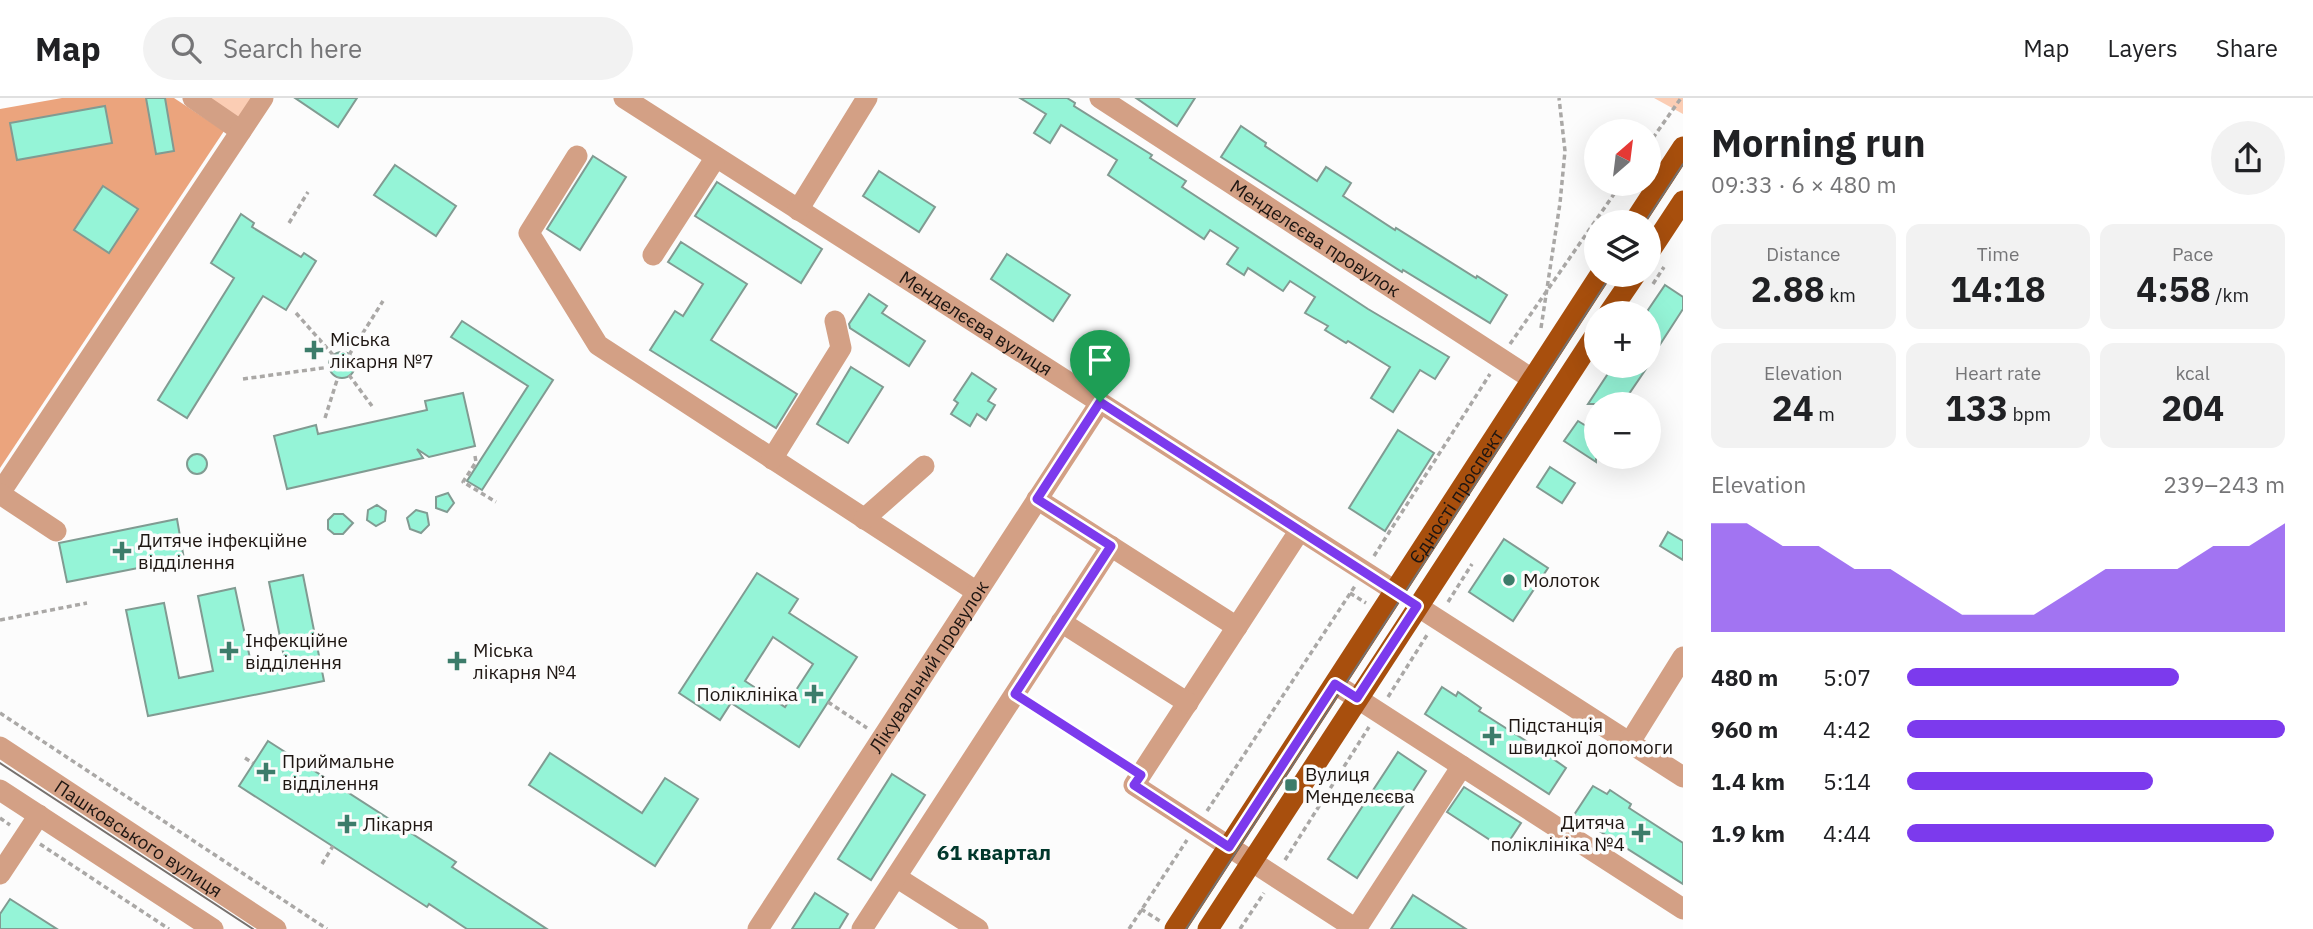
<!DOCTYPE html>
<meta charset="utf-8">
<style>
body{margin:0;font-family:"IBM Plex Sans",sans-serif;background:#f2f2f2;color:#202124;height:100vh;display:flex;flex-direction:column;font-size:26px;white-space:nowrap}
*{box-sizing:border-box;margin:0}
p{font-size:23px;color:#757577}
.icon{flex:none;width:38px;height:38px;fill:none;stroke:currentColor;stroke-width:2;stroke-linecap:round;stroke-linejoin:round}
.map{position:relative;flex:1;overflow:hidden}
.drawer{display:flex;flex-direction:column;background:#fff;width:630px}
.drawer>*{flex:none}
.needle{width:46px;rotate:28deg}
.tools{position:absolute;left:1584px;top:21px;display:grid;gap:14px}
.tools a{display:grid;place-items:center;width:77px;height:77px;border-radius:50%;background:#fff;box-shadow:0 7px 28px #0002;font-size:35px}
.pin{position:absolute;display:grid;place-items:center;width:60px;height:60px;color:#fff;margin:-72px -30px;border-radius:50% 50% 50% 0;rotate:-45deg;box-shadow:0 0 7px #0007}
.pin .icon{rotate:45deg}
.round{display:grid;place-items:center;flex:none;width:74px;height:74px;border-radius:37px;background:#f2f2f2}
.headline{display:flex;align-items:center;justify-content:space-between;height:119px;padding:0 28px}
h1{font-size:38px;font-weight:800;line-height:52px}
.stats{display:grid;grid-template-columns:repeat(3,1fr);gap:10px;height:119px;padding:7px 28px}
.stats div{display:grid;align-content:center;border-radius:14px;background:#f2f2f2;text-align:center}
.stats b{font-size:35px;font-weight:800}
.stats small{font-size:19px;font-weight:400}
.stats p{font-size:19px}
.chart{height:196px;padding:14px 28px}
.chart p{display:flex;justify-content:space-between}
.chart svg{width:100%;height:126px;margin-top:7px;fill:#7c3aed;opacity:.7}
ul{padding:0 28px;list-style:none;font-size:23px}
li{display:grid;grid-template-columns:112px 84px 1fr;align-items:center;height:52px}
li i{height:18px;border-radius:9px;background:#7c3aed}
header{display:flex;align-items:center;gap:42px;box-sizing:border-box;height:98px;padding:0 35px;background:#fff;border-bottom:2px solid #e0e0e0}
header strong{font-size:33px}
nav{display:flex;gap:38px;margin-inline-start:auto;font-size:24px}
.search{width:490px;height:63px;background:#f2f2f2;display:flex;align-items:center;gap:18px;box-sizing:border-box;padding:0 24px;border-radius:38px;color:#757577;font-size:26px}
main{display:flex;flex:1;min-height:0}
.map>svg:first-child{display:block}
</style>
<header>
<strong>Map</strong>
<div class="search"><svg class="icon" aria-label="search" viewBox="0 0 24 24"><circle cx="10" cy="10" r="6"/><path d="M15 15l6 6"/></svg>Search here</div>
<nav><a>Map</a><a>Layers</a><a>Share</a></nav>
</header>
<main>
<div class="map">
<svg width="1683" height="831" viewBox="0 0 1683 831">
<rect width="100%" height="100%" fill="#fcfcfc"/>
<g fill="#fbcdb4">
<polygon points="200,0 254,0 238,25"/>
<polygon points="1654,0 1683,0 1683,16"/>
</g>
<polygon fill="#eba47d" points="62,0 174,0 224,33 0,370 0,11"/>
<g fill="#95f4d7" stroke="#819b92" stroke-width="2" fill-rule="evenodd">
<polygon points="146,0 165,0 174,53 156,56"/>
<polygon points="295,0 357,0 338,29"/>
<polygon points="1020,0 1067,0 1075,5 1074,8 1152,57 1150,60 1186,83 1182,89 1368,211 1449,259 1435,281 1420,272 1393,314 1371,300 1390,269 1348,243 1346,245 1325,232 1328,228 1305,215 1315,199 1290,183 1283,193 1248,170 1244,177 1227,166 1238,150 1210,132 1204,141 1108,77 1117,62 1061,27 1050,45 1034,35 1046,16"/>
<polygon points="1136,0 1195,0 1177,28"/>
<polygon points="105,8 112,45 17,62 10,25"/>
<polygon points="1241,28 1266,45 1265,48 1317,83 1326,69 1351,85 1343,98 1395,132 1396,130 1476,180 1477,178 1507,197 1490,225 1403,172 1402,174 1221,59"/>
<polygon points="593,58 626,79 580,152 547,131"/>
<polygon points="395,67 456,108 436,138 374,97"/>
<polygon points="879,73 935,109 919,134 863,98"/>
<polygon points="717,84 822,151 801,185 695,118"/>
<polygon points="103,88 138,111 109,155 74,132"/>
<polygon points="241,116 254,125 252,129 301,159 304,155 316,163 286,212 263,198 187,320 158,302 234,180 211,165"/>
<polygon points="681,144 747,186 711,242 797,296 776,330 650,252 675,213 683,218 703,186 668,164"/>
<polygon points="1007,156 1070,197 1053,223 991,181"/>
<polygon points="1665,187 1683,199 1683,211 1648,265 1648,212"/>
<polygon points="869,196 887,208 882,215 925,243 909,268 850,230 849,226"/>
<polygon points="462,223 553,282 482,392 467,383 528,288 451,239"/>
<circle cx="342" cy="267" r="13"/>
<polygon points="1613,268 1648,268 1629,296 1646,306 1588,306"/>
<polygon points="851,269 883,289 848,345 817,326"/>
<polygon points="972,275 996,291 988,303 995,307 986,322 977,316 970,328 951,316 958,305 954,302"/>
<polygon points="463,295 475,348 429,359 417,351 423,360 287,391 274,338 316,327 318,336 427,312 425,303"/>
<polygon points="1578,323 1596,334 1596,364 1564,343"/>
<polygon points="1398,332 1434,355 1385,433 1349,410"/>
<circle cx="197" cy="366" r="10"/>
<polygon points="1550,369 1575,385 1562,405 1537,389"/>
<polygon points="448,395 454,405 447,414 436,410 436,399"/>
<polygon points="377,407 386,413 385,423 376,428 367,422 368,412"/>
<polygon points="416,412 427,415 429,427 421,435 410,431 407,420"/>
<polygon points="334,416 343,416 353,425 343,436 334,436 328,431 328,422"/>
<polygon points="177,421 184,461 67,484 59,445"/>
<polygon points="1668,434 1683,443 1683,462 1660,448"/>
<polygon points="1504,441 1548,470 1513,523 1469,494"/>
<path d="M757,475L798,501L789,515L857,559L799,649L731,605L720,622L679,595ZM773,539L813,566L785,609L745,583Z"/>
<polygon points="303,477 324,583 148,618 126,512 164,505 179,580 213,573 198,498 235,490 251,565 284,559 269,484"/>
<polygon points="1442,589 1456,598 1458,594 1481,610 1479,613 1534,648 1536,645 1554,657 1552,660 1566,670 1549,696 1425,616"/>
<polygon points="268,643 456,764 452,769 547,831 467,831 429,806 427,809 239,688"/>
<polygon points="1398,654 1426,673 1357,780 1328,761"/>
<polygon points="550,655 642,715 665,680 698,701 655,768 529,687"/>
<polygon points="892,676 925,697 871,782 838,761"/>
<polygon points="1593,688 1607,696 1610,692 1631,706 1629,710 1683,745 1683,786 1574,717"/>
<polygon points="1464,689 1521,725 1504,751 1447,714"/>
<polygon points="815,795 848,816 839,831 792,831"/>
<polygon points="1413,797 1466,831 1391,831"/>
<polygon points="10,801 57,831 0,831 0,816"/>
</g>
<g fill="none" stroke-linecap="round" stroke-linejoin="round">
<g stroke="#aaa8a6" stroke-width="3.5" stroke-dasharray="5 3.5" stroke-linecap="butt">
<polyline points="1648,47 1681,0"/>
<polyline points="289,125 308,94"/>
<polyline points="1653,186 1664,169"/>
<polyline points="296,215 334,258"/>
<polyline points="1541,230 1560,105 1565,53 1559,0"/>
<polyline points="1510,246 1621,86"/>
<polyline points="349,257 383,203"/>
<polyline points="349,277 372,308"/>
<polyline points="243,281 330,269"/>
<polyline points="325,320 338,279"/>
<polyline points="475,358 476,364 463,384 496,404"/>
<polyline points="1374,458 1490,276"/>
<polyline points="1350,495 1366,505"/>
<polyline points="1448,504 1472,466"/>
<polyline points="0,522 87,505"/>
<polyline points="1388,599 1427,537"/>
<polyline points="828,604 867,630"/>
<polyline points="1031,606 1125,666"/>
<polyline points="0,615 327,831"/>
<polyline points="245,660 253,665"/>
<polyline points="1207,713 1355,488"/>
<polyline points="0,720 10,727"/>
<polyline points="40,746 169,831"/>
<polyline points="1285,762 1369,629"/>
<polyline points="322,766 333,748"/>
<polyline points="1141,811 1160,823"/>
<polyline points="1129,831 1187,742"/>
<polyline points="1240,831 1264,795"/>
</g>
<g stroke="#d3a085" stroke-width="21">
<polyline points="193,0 241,33"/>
<path id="s1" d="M624,0L1395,493"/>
<path id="s2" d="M1100,0L1532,281"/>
<polyline points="577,58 529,135 598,247 977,494"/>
<polyline points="798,112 867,0"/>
<polyline points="653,157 716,59"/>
<polyline points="772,361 841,250 835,223"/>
<polyline points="0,395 263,0"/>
<polyline points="0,396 56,433"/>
<polyline points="1037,401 1237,529"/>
<polyline points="864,421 924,368"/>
<polyline points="1300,432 1134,687 1356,831"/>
<polyline points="1417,508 1683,679"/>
<polyline points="1061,524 1188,605"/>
<polyline points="1335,586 1683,811"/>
<polyline points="1630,644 1683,559"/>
<path id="s3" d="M0,649L276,831"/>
<polyline points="0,692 213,831"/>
<polyline points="0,776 39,717"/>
<polyline points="896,779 978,831"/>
<path id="s4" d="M758,831L1100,305"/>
<polyline points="862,831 1111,448"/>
<polyline points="1356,831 1462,668"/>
</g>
<g stroke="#a84f0d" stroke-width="21">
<polyline points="1634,124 1683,49"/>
<polyline points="1648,156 1683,103"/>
<polyline points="1609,215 1635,177"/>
<path id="s5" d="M1175,831L1600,177"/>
<polyline points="1208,831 1596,236"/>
</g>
<g stroke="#76716e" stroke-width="2">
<polyline points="1645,124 1683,66"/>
<polyline points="0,665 253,831"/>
<polyline points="1186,831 1611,177"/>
</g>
</g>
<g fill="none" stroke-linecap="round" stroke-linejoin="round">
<g stroke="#fff" stroke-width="14">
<polygon id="route" points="1100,304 1417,508 1357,600 1335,586 1229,749 1134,687 1141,677 1015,596 1111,448 1037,401"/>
</g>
<use href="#route" stroke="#7c3aed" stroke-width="9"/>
</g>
<g fill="#3c7c6a" stroke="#fcfcfc" stroke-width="2.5">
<path d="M310.5 241.5h7v7h7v7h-7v7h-7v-7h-7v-7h7z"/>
<path d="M118.5 442.5h7v7h7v7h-7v7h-7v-7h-7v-7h7z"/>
<circle cx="1509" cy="482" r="7"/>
<path d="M225.5 542.5h7v7h7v7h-7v7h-7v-7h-7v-7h7z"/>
<path d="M453.5 552.5h7v7h7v7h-7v7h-7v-7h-7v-7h7z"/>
<path d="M810.5 585.5h7v7h7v7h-7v7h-7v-7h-7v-7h7z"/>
<path d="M1488.5 627.5h7v7h7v7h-7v7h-7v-7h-7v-7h7z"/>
<path d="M262.5 663.5h7v7h7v7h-7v7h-7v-7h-7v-7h7z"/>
<rect x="1284" y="680" width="14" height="14" rx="3.5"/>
<path d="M343.5 715.5h7v7h7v7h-7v7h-7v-7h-7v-7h7z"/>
<path d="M1637.5 724.5h7v7h7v7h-7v7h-7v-7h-7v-7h7z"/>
</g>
<g text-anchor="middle" stroke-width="7" stroke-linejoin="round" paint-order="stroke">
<g font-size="19" fill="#1e1612" stroke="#fcfcfc">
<text dy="7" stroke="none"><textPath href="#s2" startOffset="257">Менделєєва провулок</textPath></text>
<text dy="7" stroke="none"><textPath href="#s1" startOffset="418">Менделєєва вулиця</textPath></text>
<text dy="7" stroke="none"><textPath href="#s5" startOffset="516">Єдності проспект</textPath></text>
<text dy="7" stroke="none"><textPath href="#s4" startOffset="313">Лікувальний провулок</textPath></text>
<text dy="7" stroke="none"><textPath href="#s3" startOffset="166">Пашковського вулиця</textPath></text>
</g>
<g font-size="19" fill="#1e1612" stroke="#fcfcfc" text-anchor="start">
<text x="330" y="248">Міська<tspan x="330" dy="22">лікарня №7</tspan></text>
<text x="138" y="449">Дитяче інфекційне<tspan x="138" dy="22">відділення</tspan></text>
<text x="1523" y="489">Молоток</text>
<text x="245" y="549">Інфекційне<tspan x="245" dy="22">відділення</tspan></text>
<text x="473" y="559">Міська<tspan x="473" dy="22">лікарня №4</tspan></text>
<text x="798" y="603" text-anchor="end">Поліклініка</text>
<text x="1508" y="634">Підстанція<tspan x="1508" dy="22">швидкої допомоги</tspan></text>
<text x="282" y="670">Приймальне<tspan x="282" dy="22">відділення</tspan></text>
<text x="1305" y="683">Вулиця<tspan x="1305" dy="22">Менделєєва</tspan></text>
<text x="1625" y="731" text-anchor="end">Дитяча<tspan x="1625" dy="22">поліклініка №4</tspan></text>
<text x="363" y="733">Лікарня</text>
</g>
<g font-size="21" font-weight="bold" fill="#00372b" stroke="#fcfcfc">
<text x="994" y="762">61 квартал</text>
</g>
</g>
</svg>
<div class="tools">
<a><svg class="needle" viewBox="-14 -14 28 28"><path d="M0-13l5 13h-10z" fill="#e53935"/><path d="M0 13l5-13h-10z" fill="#757577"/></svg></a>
<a><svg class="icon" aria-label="layers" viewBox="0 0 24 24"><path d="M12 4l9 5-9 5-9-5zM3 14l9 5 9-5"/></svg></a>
<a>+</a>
<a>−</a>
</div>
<div class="pin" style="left:1100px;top:304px;background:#1e9e55"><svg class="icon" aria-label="arrive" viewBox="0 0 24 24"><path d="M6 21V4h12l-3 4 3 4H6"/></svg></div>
</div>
<section class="drawer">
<div class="headline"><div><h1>Morning run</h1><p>09:33 · 6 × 480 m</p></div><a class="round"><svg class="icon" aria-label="share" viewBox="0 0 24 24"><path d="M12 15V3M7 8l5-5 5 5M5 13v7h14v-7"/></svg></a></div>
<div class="stats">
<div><p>Distance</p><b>2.88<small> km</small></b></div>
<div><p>Time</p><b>14:18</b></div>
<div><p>Pace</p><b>4:58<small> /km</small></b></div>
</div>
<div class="stats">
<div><p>Elevation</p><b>24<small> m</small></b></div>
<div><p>Heart rate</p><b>133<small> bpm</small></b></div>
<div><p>kcal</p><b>204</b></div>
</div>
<div class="chart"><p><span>Elevation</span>239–243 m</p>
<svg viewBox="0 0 160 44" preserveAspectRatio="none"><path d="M0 44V6L10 6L20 14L30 14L40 22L50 22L60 30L70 38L80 38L90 38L100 30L110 22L120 22L130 22L140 14L150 14L160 6V44z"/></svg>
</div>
<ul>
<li><b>480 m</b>5:07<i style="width:72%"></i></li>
<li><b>960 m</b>4:42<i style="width:100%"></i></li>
<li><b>1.4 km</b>5:14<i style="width:65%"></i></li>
<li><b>1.9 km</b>4:44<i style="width:97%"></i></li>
</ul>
</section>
</main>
